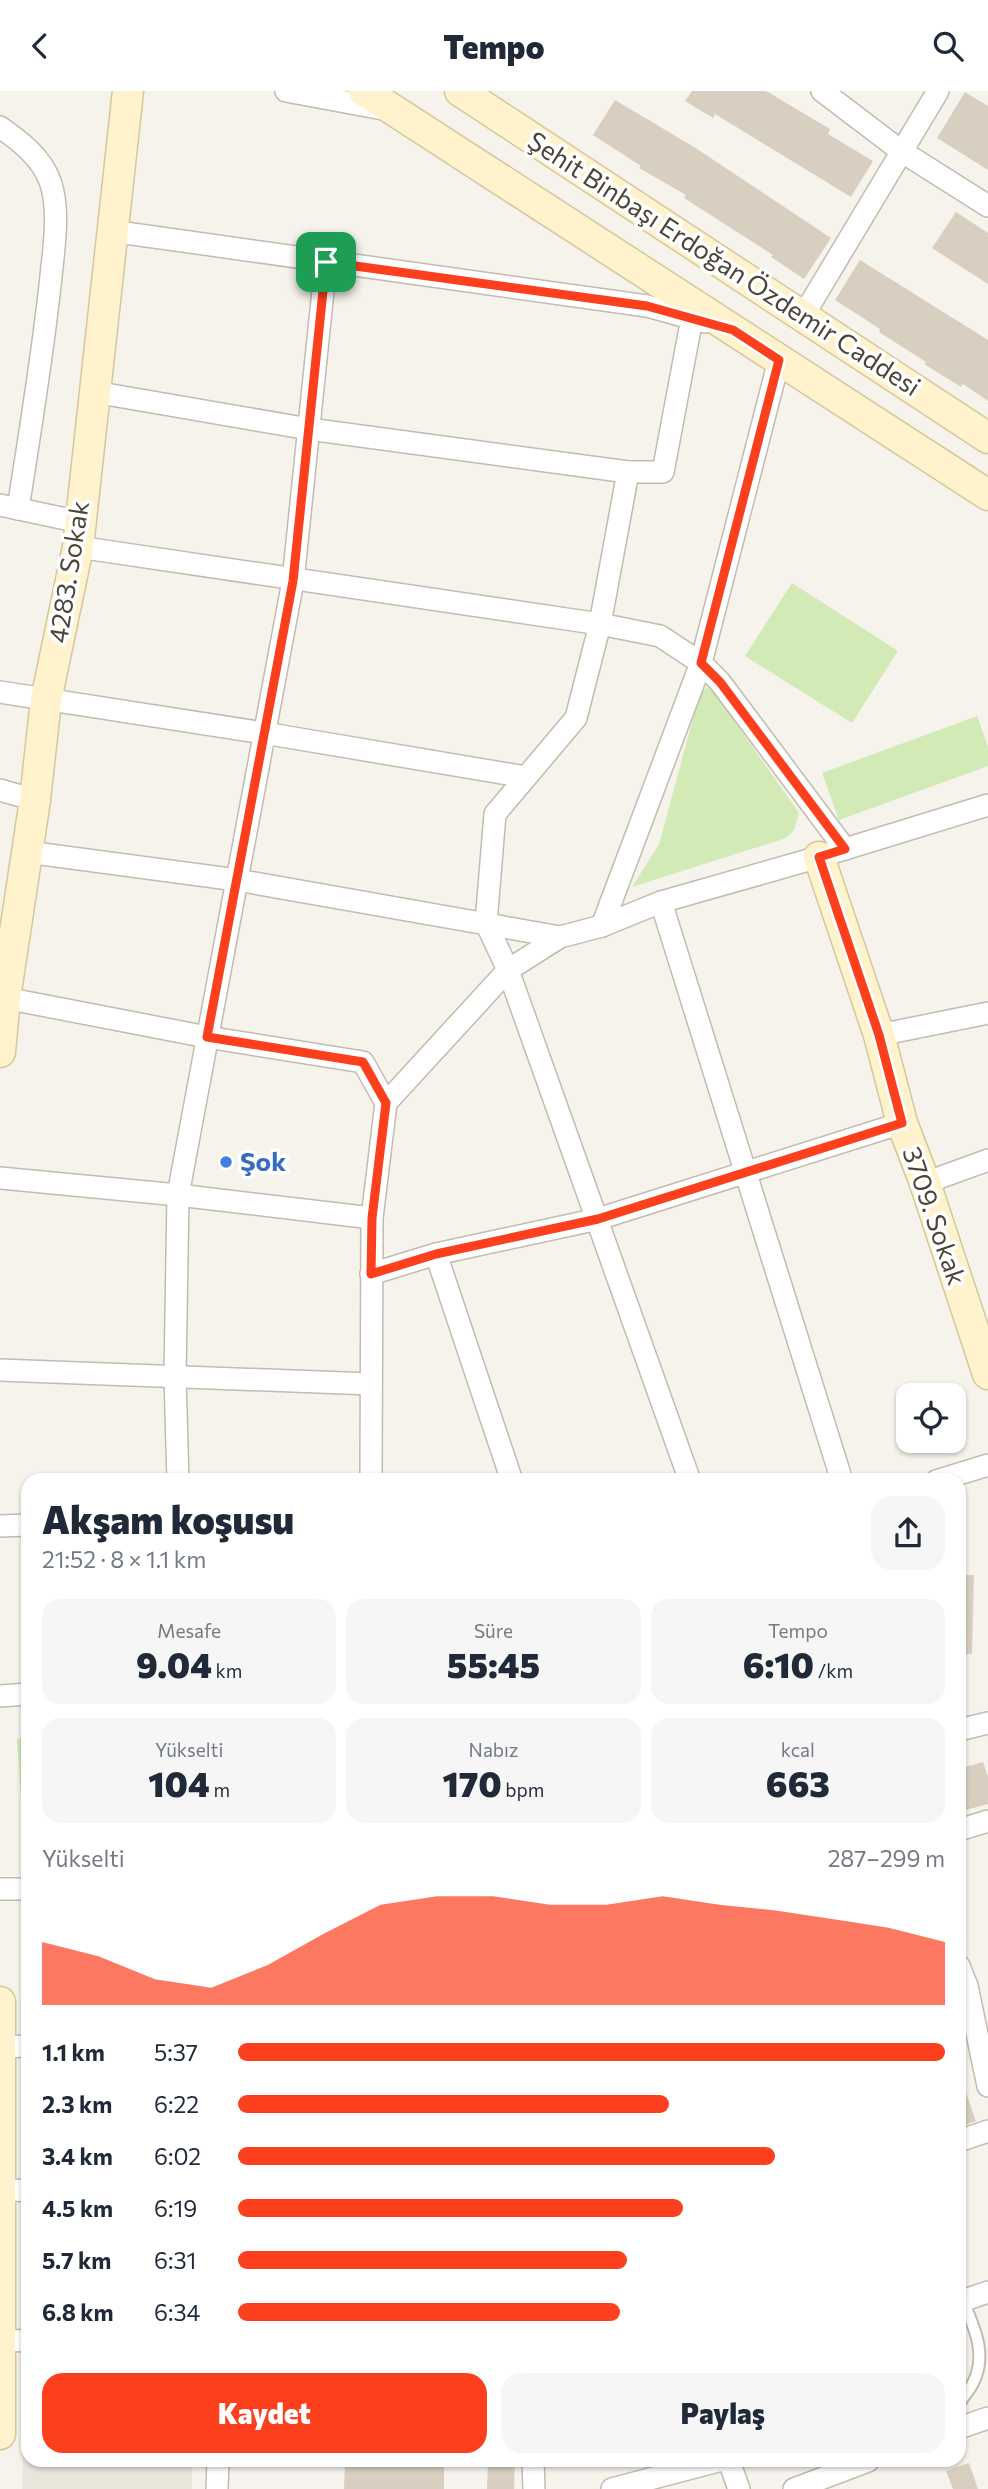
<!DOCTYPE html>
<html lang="tr">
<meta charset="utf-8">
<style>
body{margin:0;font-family:Commissioner,sans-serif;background:#f6f6f7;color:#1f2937;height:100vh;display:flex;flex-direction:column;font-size:26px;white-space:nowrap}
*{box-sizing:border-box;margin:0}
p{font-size:23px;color:#747a83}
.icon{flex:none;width:38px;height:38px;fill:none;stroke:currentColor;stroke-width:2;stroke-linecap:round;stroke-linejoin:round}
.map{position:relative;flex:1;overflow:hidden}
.panel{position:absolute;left:21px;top:1382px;width:945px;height:994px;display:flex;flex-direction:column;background:#fff;border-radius:21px;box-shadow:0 2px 5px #0004}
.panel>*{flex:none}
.tools{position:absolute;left:896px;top:1292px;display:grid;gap:14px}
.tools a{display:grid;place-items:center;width:70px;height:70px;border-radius:14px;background:#fff;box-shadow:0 2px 5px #0004;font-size:35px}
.pin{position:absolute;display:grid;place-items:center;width:60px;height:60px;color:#fff;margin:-30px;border-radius:14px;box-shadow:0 4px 10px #0006}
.round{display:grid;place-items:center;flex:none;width:74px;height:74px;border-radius:21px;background:#f6f6f7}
.head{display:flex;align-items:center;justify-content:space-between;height:119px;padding:0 21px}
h1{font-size:38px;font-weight:800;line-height:52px}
.stats{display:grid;grid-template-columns:repeat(3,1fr);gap:10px;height:119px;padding:7px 21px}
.stats div{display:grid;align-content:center;border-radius:18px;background:#f6f6f7;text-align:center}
.stats b{font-size:35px;font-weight:800}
.stats small{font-size:19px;font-weight:400}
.stats p{font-size:19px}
.chart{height:196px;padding:14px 21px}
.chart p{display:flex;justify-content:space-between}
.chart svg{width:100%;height:126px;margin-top:7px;fill:#fc3f1d;opacity:.7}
.action{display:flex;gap:14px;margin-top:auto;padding:14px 21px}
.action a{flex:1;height:80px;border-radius:21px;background:#fc3f1d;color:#fff;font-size:28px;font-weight:800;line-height:80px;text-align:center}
.action a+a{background:#f6f6f7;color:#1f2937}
ul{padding:0 21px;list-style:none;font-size:23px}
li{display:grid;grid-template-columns:112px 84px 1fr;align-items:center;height:52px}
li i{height:18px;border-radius:9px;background:#fc3f1d}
header{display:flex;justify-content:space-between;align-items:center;height:91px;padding:0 21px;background:#fff;font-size:32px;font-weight:800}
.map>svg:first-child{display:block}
</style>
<header><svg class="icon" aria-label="back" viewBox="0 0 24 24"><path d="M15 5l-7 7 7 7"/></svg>Tempo<svg class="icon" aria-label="search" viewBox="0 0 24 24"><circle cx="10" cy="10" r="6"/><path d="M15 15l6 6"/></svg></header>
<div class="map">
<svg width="988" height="2398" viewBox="0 0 988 2398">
<rect width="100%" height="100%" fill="#f6f3ec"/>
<polygon fill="#eae5da" points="28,2211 28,2370 192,2370 192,2398 22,2398"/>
<g fill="#d2eab5">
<polygon points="792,492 898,560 852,632 745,565"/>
<polygon points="707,596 714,601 799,722 794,739 786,747 632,796 659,753 700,602"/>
<polygon points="977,625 988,656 988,675 839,729 822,682"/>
<polygon points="28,1646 28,1734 23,1734 17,1648"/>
</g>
<g fill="#d8cfc1">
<polygon points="692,0 766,0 830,38 828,43 873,70 851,106 715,23 713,27 685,10"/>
<polygon points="965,1 988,15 988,79 937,47"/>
<polygon points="615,9 694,56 831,147 804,188 771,166 773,164 684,107 686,104 639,77 641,75 593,44"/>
<polygon points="956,121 988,142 988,193 932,157"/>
<polygon points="860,169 988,249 988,310 963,293 961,296 924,273 926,271 879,241 880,238 835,209"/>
<polygon points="959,1484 974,1484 972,1563 959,1563"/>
<polygon points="983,1671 988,1686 988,1713 966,1719 964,1713 959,1715 959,1678"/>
<polygon points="959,1988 961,1988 976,2030 959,2036"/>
<polygon points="345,2370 444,2370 444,2398 344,2398"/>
<polygon points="488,2370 515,2370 514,2398 487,2398"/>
<polygon points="969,2372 978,2398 953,2398 946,2380"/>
</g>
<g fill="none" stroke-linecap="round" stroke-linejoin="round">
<g stroke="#c2bbae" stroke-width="14">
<path id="lane" d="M959,2313C963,2306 968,2301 972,2294C988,2265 975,2238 963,2210"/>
</g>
<g stroke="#c2bbae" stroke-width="24">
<g id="street">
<polyline points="286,0 383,18"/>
<polyline points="822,0 901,60 988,115"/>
<path d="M0,36C20,50 41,66 50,90C60,118 54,157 51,185C43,263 30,340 18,418"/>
<polyline points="111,140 647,215 704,231"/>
<polyline points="803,225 938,0"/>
<polyline points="779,269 701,572 720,591 845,758"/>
<polyline points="94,301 309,338 628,381 663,381 692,227"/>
<polyline points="628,381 600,533 576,627 495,723 486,832 508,879 690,1390"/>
<polyline points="0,414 80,431"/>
<polyline points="78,456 600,533 660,545 701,572 602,835"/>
<polyline points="0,601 264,642 526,686"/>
<polyline points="0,699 35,709"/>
<polyline points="27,761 237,789 560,846"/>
<polyline points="661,811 842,1390"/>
<polyline points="0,913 5,907 207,946 363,971 386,1012"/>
<polyline points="879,944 988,922"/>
<polyline points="0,1087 178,1104 372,1127"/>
<polyline points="925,1092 988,1069"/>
<polyline points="436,1163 512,1390"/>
<polyline points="371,1183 436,1163 598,1128 902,1032"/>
<polyline points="0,1279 371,1293"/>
<polyline points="178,1390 175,1285 178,1104 293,490 326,171"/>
<polyline points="371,1390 372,1127 386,1012 508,879 560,846 602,835 661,811 819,766 988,714"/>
<polyline points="936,1390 988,1374"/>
<polyline points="0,1435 28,1434"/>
<polyline points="0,1605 28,1603"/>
<polyline points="959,1639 988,1632"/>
<polyline points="959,1739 988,1730"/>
<polyline points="0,1798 28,1798"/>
<polyline points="959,1875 967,1895 988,1995"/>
<polyline points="1,1956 28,1955"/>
<polyline points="959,2050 988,2040"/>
<polyline points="1,2098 28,2100"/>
<polyline points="959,2211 988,2201"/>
<polyline points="0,2249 28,2250"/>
<polyline points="959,2337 988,2327"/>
<polyline points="533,2370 534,2398"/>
<polyline points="729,2370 739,2398"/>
<polyline points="217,2398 218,2370"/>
<polyline points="612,2398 718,2370"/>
<polyline points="794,2398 868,2370"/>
</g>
</g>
<g stroke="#d6c79b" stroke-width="33">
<g id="secondary">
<polyline points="364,0 988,404"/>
<polyline points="460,0 988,347"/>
<polyline points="819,766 879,944 902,1032 925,1092 988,1283"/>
<polyline points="0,961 5,907 35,709 46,609 78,456 128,0"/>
<polyline points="0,1911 0,2343"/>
</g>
</g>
<use href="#lane" stroke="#fff" stroke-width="10"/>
<use href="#street" stroke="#fff" stroke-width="21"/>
<use href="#secondary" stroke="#fff3cd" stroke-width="30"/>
</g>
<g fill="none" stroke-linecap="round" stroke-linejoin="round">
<g stroke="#fff" stroke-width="14">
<polygon id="route" points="326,171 647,215 733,239 779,269 701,572 720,591 845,758 819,766 879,944 902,1032 598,1128 436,1163 371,1183 372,1127 386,1012 363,971 207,946 293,490"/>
</g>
<use href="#route" stroke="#fc3f1d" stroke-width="9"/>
</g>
<circle fill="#3f7fe0" stroke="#fff" stroke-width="2.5" cx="226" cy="1071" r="7"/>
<g text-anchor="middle" stroke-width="7" stroke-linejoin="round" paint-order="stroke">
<g font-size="26" fill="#4b4439" stroke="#fff">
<text transform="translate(724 173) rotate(33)" y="9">Şehit Binbaşı Erdoğan Özdemir Caddesi</text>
<text transform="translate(69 481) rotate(-81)" y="9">4283. Sokak</text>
<text transform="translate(934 1125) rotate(71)" y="9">3709. Sokak</text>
</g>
<g font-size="26" font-weight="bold" fill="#366cbe" stroke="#fff" text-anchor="start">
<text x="240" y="1080">Şok</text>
</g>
</g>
</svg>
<div class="tools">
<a><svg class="icon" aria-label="locate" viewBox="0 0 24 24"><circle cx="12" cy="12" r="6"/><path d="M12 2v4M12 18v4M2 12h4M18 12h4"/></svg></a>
</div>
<div class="pin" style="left:326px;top:171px;background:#1e9e55"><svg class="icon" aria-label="arrive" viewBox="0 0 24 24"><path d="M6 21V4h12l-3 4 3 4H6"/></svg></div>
<section class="panel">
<div class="head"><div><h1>Akşam koşusu</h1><p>21:52 · 8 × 1.1 km</p></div><a class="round"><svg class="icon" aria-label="share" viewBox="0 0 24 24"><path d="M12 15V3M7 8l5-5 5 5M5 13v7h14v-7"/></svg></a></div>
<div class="stats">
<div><p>Mesafe</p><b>9.04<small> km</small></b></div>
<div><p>Süre</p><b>55:45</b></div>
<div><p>Tempo</p><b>6:10<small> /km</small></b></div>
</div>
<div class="stats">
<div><p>Yükselti</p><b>104<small> m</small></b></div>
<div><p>Nabız</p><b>170<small> bpm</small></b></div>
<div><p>kcal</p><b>663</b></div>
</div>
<div class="chart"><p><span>Yükselti</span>287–299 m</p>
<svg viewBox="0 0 160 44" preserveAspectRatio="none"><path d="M0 44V22L10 27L20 35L30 38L40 30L50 19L60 9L70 6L80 6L90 9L100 9L110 6L120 9L130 11L140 14L150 17L160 22V44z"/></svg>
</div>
<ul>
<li><b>1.1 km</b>5:37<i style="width:100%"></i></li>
<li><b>2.3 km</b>6:22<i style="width:61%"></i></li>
<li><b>3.4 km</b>6:02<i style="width:76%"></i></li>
<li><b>4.5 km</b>6:19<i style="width:63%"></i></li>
<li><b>5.7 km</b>6:31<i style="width:55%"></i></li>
<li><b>6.8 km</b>6:34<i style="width:54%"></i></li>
</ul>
<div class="action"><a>Kaydet</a><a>Paylaş</a></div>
</section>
</div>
